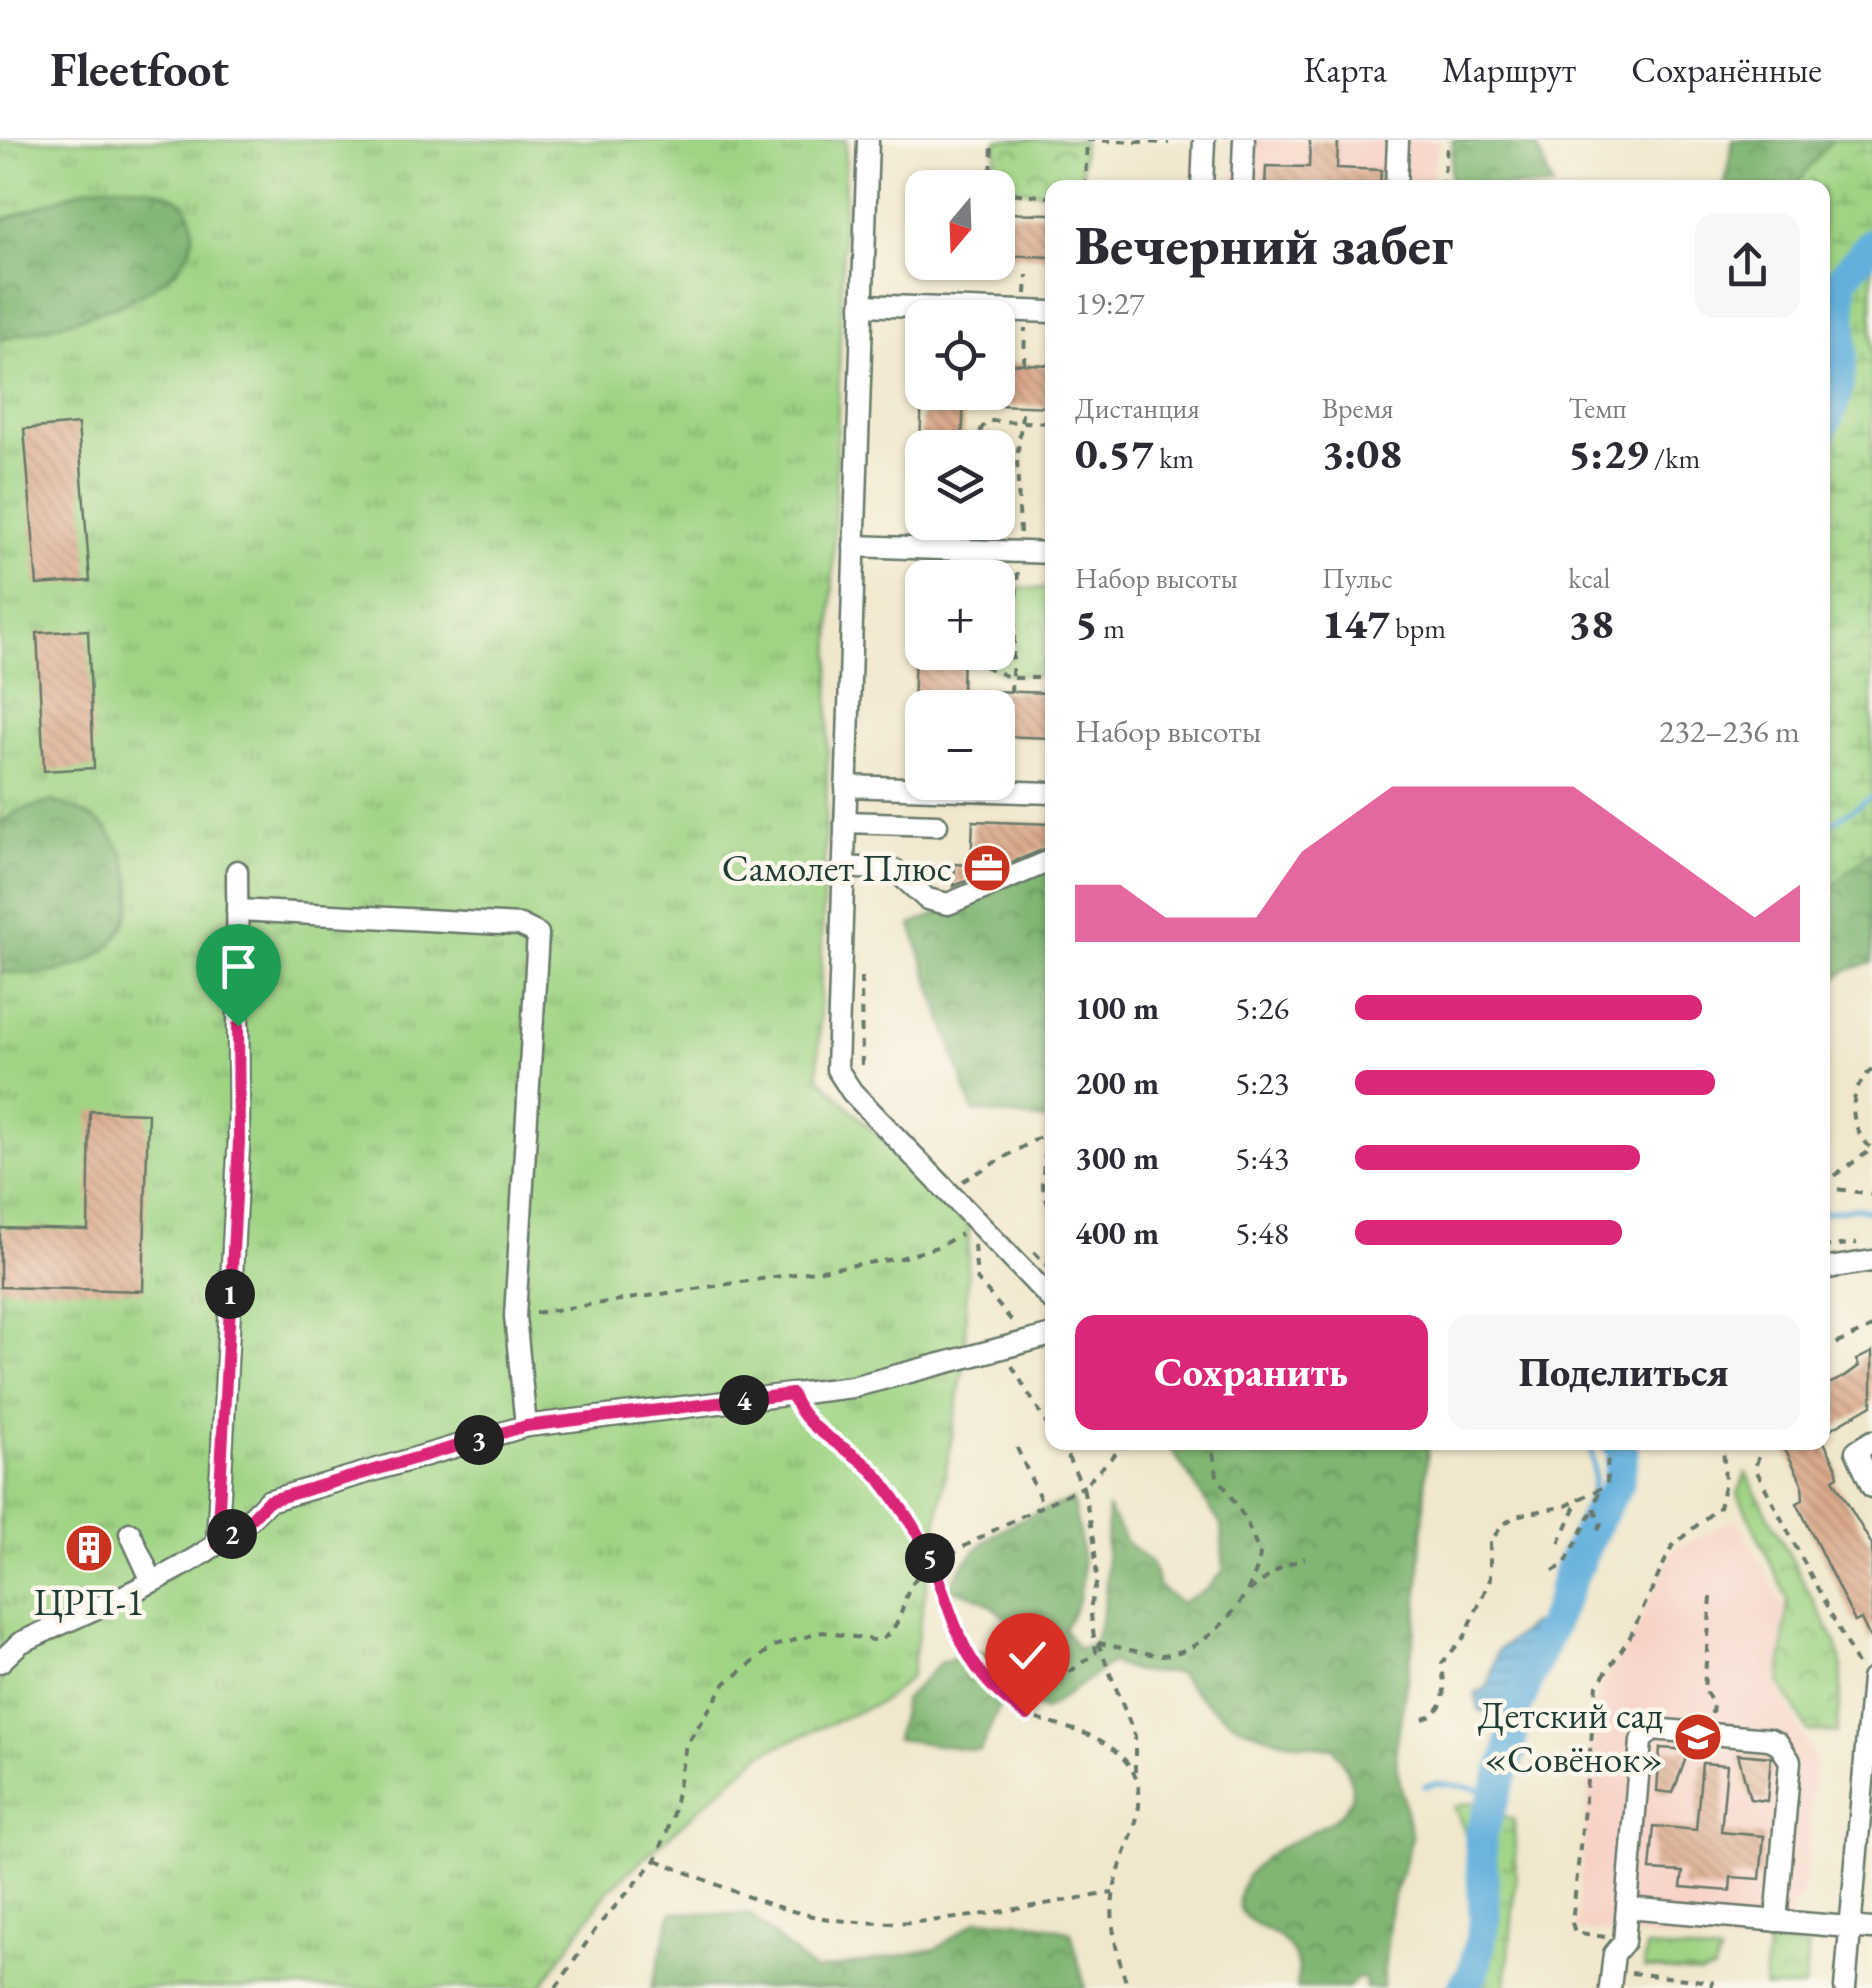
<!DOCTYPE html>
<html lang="ru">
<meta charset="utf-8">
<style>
body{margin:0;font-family:"EB Garamond",serif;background:#f7f7f7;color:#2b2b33;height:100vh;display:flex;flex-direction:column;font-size:38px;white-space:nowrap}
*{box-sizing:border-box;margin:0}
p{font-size:32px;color:#7c7c81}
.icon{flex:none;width:55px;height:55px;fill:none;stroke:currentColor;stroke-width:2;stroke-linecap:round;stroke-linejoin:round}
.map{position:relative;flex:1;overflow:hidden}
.side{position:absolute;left:1045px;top:40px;width:785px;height:1270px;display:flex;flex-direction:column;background:#fff;border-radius:20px;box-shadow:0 2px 8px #0004}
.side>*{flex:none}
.needle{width:65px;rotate:199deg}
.buttons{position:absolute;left:905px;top:30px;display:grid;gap:20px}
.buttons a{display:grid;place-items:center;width:110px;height:110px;border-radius:20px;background:#fff;box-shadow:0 2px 8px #0004;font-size:50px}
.pin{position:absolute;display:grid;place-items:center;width:85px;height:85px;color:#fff;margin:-102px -42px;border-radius:50% 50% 50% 0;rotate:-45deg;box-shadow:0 0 10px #0007}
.pin .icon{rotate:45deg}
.km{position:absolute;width:50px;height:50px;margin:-25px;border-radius:50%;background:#222;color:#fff;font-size:28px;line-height:50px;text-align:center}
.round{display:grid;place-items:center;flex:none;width:105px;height:105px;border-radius:20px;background:#f7f7f7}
.overview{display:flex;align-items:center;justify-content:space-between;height:170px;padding:0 30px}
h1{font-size:55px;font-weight:800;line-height:75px}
.figures{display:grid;grid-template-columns:repeat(3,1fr);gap:15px;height:170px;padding:10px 30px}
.figures div{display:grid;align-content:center}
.figures b{font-size:42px;font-weight:800}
.figures small{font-size:28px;font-weight:400}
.figures p{font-size:28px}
.chart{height:280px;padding:20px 30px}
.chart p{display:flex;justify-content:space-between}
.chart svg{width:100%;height:180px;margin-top:10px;fill:#db2777;opacity:.7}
.primary-button{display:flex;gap:20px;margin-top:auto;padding:20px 30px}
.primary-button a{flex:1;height:115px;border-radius:20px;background:#db2777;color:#fff;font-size:40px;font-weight:800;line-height:115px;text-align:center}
.primary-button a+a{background:#f7f7f7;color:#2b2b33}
ul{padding:0 30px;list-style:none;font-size:32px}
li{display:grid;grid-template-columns:160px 120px 1fr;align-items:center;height:75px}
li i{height:25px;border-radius:12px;background:#db2777}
header{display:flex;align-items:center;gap:60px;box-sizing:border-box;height:140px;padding:0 50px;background:#fff;border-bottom:2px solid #e1e1e2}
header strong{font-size:48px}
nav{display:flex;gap:55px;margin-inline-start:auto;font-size:35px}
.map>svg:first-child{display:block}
</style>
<header>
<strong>Fleetfoot</strong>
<nav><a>Карта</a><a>Маршрут</a><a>Сохранённые</a></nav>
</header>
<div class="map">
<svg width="1872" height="1848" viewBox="0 0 1872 1848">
<defs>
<pattern id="grass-tufts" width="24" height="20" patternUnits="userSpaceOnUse" patternTransform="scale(2.5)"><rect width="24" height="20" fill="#a0d485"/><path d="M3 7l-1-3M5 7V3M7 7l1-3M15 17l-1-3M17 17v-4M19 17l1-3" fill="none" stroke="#82ad6e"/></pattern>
<pattern id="forest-crowns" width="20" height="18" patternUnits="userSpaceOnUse" patternTransform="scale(2.5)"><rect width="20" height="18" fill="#80b672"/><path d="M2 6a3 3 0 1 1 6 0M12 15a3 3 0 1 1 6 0" fill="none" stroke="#68955e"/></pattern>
<pattern id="wetland-marsh" width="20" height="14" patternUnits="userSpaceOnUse" patternTransform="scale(2.5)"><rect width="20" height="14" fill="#a0d485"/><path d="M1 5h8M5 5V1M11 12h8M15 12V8" fill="none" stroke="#82ad6e"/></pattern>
<pattern id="park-crowns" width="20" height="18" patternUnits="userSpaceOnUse" patternTransform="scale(2.5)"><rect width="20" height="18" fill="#a0d485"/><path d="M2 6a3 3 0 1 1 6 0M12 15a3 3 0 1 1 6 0" fill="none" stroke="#82ad6e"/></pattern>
<pattern id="water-rules" width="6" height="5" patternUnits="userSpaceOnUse" patternTransform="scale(2.5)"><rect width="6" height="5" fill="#63b0dc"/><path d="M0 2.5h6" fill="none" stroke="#5190b3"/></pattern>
<pattern id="building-back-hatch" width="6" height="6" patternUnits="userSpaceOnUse" patternTransform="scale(2.5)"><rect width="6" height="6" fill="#dcab8d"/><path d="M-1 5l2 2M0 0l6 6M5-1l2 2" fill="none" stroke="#b28c74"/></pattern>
</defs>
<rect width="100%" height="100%" fill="#fbf7ec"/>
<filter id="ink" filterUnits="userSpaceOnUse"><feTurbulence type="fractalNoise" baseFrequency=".01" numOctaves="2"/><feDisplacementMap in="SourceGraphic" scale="20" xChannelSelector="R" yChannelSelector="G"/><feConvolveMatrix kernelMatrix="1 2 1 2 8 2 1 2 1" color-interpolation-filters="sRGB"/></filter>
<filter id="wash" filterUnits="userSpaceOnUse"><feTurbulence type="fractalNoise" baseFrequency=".0048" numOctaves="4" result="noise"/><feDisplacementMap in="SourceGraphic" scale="40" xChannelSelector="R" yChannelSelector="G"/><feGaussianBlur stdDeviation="2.25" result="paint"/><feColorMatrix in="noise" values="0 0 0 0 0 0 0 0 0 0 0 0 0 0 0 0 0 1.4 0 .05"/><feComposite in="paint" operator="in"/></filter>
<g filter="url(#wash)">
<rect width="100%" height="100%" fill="#f0e7cc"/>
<g fill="#f7d1c6">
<polygon points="1236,0 1440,0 1431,37 1436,47 1233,48"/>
<polygon points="1736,1379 1785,1467 1777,1545 1815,1619 1802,1759 1792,1765 1789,1798 1763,1796 1750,1806 1576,1790 1595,1575 1603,1540 1632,1500 1672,1410"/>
</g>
<polygon fill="url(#grass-tufts)" stroke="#60885c" stroke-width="2.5" points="0,0 846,0 818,936 969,1087 964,1224 911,1536 885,1560 762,1613 608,1750 540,1848 0,1848 0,832 57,831 87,822 18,671 0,683 0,200 120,165 176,131 194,96 90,47 0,81"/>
<g fill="url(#forest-crowns)" stroke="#507a53" stroke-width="2.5">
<polygon points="1453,0 1534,0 1553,47 1455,47 1450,37"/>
<path d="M1733,0H1872V823C1851,828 1830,834 1823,856L1822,48H1724Z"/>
<path d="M120,45C149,48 190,50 193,86C199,159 52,184 0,200V81L90,47Z"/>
<path d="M53,661C67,667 89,673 101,684C145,726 144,796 84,823C57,835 29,835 1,832L0,683L18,671Z"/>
<polygon points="1052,725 1052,981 973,971 911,785"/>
<path d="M1167,1303H1428L1417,1477L1396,1607L1397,1629L1412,1698L1391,1766L1382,1848H1366L1365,1840L1358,1837L1348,1848H1297C1309,1775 1221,1800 1242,1746C1267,1683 1401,1695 1333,1608C1265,1601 1222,1588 1178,1533L1136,1532L1111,1523L1044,1571L1013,1557L999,1567L980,1611L896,1599L904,1560L941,1522L987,1511L1024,1545L1043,1526L1037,1503C999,1478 997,1457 948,1449C981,1390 1011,1382 1072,1360C1082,1406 1093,1447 1064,1488L1078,1509L1093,1503C1113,1461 1103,1414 1108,1369L1126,1402L1151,1423L1159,1447L1180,1463L1206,1450L1224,1430L1221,1385Z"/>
<polygon points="672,1772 750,1775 814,1831 936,1809 979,1779 1032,1782 1071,1792 1085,1848 651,1848"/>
</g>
<g fill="url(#wetland-marsh)" stroke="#60885c" stroke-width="2.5">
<polygon points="1832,0 1872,0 1872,711 1833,745 1823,766 1822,48 1794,47"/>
<path d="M1472,1662L1514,1680L1516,1737L1506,1848H1457C1485,1797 1480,1718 1454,1667Z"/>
</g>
<g fill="url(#park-crowns)" stroke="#60885c" stroke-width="2.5">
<polygon points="996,0 1083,0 1081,47 1052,48 1052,53 996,47"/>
<polygon points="998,447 1052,449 1052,536 1005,534 984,524 983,513 998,512"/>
<polygon points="1746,1333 1836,1503 1842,1528 1837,1593 1808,1591 1780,1543 1788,1460 1738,1354"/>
<polygon points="1767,1804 1808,1807 1804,1848 1764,1848"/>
<polygon points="1646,1807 1720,1815 1713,1831 1700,1834 1644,1828"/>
</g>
<polygon fill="url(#water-rules)" stroke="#417688" stroke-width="2.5" points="1532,1484 1542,1485 1551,1492 1527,1575 1521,1583 1479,1571 1475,1553 1487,1548 1497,1511"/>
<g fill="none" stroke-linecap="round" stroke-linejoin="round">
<g stroke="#63b0dc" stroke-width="5">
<polyline points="1822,689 1872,657"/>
<polyline points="1822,1073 1857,1068 1872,1072"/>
<path d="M1552,1479C1537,1437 1581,1387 1592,1350C1596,1338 1593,1322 1591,1310"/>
<polyline points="1425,1646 1438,1643 1494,1651"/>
</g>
<g stroke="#63b0dc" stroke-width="32">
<path d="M1822,289C1849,240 1840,192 1841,139L1872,103"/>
<polyline points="1463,1848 1474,1831 1485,1779 1480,1696 1510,1612 1515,1570 1593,1388 1618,1343 1623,1311 1617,1302"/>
</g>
</g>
<g id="blocks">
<g fill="url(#building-back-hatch)">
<polygon points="1310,0 1338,0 1337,28 1381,30 1380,48 1265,48 1266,26 1309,27"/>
<polygon points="948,30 988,35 988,48 931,48 931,33 948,34"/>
<polygon points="998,73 1052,74 1052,117 998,115"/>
<polygon points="998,223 1052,225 1052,267 998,265"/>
<polygon points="922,252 964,252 962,308 920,308"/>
<polygon points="78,284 90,441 37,445 24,289"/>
<polygon points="88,490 94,628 44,631 37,493"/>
<polygon points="915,512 963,512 962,550 1052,553 1052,598 998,596 998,568 913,568"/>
<polygon points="973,681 1052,684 1052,706 954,746 955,724 971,725"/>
<polygon points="90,971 148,973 143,1151 0,1147 0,1088 88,1090"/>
<polygon points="1872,1212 1872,1265 1822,1294 1822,1247 1844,1237 1859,1226 1856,1220"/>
<polygon points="1782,1302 1824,1302 1836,1326 1838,1336 1833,1339 1872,1405 1872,1502 1861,1479 1855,1482 1797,1363 1803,1360 1802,1343"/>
<polygon points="1660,1608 1689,1610 1673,1653 1657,1651"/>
<polygon points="1738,1614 1771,1617 1767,1661 1750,1659"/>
<polygon points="1702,1623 1727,1625 1721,1692 1764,1696 1760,1739 1731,1737 1730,1751 1681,1747 1683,1732 1650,1730 1654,1686 1696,1690"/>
</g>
</g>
</g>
<g filter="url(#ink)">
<use href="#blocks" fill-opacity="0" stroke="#687869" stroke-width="2.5"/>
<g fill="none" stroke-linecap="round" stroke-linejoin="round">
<g stroke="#687869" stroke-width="25">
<g id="minor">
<polyline points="868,0 837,929 852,952 1052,1160"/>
<polyline points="1202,48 1204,0"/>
<polyline points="1242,48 1244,0"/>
<polyline points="1396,48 1398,0"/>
<polyline points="862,165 1052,172"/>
<polyline points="854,406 1052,413"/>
<polyline points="846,646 1052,653"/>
<polyline points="845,682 937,685"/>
<polyline points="843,727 895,730 927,759 948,764 1052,720"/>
<polyline points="237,770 520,785 538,794 515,1176 526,1286"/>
<polyline points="1822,1129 1872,1121"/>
<polyline points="1872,1301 1856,1311 1872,1347"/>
<polyline points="130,1393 151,1439"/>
<polyline points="217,1404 239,1001 237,731"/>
<path d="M0,1522L20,1503C103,1463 204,1429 268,1361L526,1286L852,1247L1052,1195"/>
<polyline points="1627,1768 1872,1789"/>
<polyline points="1610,1848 1614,1814 1624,1802 1641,1601 1652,1589 1769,1599 1778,1603 1790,1621 1776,1781"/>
<polyline points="1845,1848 1872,1539"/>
</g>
</g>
<g stroke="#687869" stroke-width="4" stroke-dasharray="8 8" stroke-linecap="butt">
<polyline points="1087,0 1169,3"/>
<polyline points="991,48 992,0"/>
<polyline points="1085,48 1087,0"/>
<polyline points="1442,48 1448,0"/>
<polyline points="998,52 1052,57"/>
<polyline points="1026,154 1027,135"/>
<polyline points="1024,224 1025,188"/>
<polyline points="980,308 981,289 988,281 1052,283"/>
<polyline points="1020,393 1017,319 1023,266"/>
<polyline points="998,467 1017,460"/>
<polyline points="980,512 982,525 1011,538 1052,538"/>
<polyline points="982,525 1012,510"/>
<polyline points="1011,552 1018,428"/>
<polyline points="1008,631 1009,597"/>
<polyline points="861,837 862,932"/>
<path d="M1872,929C1847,952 1847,986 1872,1009"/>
<polyline points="1047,994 1042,1045 1052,1077"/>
<polyline points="963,1041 1052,990"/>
<polyline points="1822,1045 1872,1009"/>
<polyline points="1822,1047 1872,1054"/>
<polyline points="974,1105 977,1139 1016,1186"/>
<polyline points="1822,1107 1857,1103"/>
<polyline points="1034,1112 1052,1130"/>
<polyline points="535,1173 901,1118 940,1106 961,1094"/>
<polyline points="1822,1210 1872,1187"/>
<polyline points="1012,1226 1052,1293"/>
<polyline points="799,1272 808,1284 877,1335 915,1389 934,1427 954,1492 998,1555 1027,1575"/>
<path d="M1127,1302L1083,1347L1094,1399L1097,1441L1090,1468L1096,1512L1037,1557L1027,1575C1052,1586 1084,1589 1106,1604C1174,1650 1118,1703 1113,1758C1110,1791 1118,1817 1128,1848"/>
<polyline points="1763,1302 1755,1328 1860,1530"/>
<polyline points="1017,1308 1043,1365"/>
<polyline points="1598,1390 1601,1383 1594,1368 1599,1351"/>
<polyline points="1559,1403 1580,1357"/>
<polyline points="1553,1431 1565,1424 1594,1368"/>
<polyline points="1249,1451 1283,1426 1305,1418"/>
<polyline points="1711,1457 1704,1549 1713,1564 1712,1574"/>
<path d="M1098,1503C1111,1505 1149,1515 1159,1515C1207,1515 1253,1458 1260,1415L1246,1380L1217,1335L1211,1302"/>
<polyline points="1098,1503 1135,1596 1135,1640"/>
<path d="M1423,1579C1450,1569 1444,1547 1442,1523L1465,1496L1490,1439V1402L1502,1386L1515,1376L1566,1366L1607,1345L1608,1302"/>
<path d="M656,1720C706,1739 755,1763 808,1775C909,1797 1012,1767 1113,1753"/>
<polyline points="1605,1797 1575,1792 1572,1783 1597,1545 1629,1499 1672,1406 1719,1367 1725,1343 1723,1302"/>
<polyline points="1631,1833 1712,1842 1711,1848"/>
<path d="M556,1848L597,1787L656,1720L672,1678L686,1605L726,1543L774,1506L823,1492L880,1501C907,1481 898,1467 913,1442C927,1421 1054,1359 1083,1347L1060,1302"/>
</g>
<use href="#minor" stroke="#fff" stroke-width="20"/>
</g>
</g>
<g fill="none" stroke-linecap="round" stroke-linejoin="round" filter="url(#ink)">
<g stroke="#fff" stroke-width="20">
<path id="route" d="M238,886L239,1001L217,1404L242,1388L268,1361L526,1286L792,1254C807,1296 852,1305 879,1338C900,1365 923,1397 935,1430C960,1496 964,1532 1027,1575"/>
</g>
<use href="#route" stroke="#db2777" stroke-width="12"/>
</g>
<defs>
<g id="office-disc" transform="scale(2.5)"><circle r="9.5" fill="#c8321e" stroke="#fbf7ec"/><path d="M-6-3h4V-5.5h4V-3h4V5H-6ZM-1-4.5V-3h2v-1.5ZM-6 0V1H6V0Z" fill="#fff"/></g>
<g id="building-disc" transform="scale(2.5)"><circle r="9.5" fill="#c8321e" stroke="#fbf7ec"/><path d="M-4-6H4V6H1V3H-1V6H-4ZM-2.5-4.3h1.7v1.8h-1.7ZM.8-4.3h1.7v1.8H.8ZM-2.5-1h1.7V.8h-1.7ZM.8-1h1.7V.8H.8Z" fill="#fff"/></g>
<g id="school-disc" transform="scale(2.5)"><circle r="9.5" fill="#c8321e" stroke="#fbf7ec"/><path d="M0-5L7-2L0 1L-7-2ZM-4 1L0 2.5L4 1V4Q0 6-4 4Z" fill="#fff"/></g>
</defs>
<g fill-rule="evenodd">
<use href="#office-disc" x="987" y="728"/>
<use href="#building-disc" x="89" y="1408"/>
<use href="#school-disc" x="1698" y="1597"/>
</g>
<g text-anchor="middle" stroke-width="9" stroke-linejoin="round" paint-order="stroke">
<g font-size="38" fill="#1f3d34" stroke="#fbf7ec" text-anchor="end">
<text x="952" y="741">Самолет Плюс</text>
<text x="89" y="1475" text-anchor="middle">ЦРП-1</text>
<text x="1663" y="1588">Детский сад<tspan x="1663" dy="44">«Совёнок»</tspan></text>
</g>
</g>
</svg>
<div class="buttons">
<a><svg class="needle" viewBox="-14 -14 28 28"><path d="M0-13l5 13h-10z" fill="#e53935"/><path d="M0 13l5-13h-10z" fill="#7c7c81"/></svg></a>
<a><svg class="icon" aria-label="locate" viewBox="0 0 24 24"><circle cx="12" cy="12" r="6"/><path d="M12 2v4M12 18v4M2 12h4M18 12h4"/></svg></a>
<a><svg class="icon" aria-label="layers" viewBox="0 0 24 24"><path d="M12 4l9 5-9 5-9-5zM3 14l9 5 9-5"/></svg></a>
<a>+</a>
<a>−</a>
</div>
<div class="pin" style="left:238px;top:886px;background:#1e9e55"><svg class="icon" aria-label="arrive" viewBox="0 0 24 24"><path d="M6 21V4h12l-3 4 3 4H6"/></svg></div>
<div class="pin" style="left:1027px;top:1575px;background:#d93025"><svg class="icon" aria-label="check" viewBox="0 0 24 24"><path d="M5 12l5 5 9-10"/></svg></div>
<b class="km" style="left:230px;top:1154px">1</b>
<b class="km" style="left:232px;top:1394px">2</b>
<b class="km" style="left:479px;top:1300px">3</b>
<b class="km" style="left:744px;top:1260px">4</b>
<b class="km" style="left:930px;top:1418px">5</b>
<section class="side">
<div class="overview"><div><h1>Вечерний забег</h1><p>19:27</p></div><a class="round"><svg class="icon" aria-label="share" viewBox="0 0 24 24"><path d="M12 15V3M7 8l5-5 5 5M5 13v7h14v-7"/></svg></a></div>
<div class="figures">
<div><p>Дистанция</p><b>0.57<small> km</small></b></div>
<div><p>Время</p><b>3:08</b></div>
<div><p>Темп</p><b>5:29<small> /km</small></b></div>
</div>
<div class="figures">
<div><p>Набор высоты</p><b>5<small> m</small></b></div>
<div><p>Пульс</p><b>147<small> bpm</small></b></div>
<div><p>kcal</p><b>38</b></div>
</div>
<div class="chart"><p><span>Набор высоты</span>232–236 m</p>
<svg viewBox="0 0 160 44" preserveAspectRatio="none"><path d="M0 44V30L10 30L20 38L30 38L40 38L50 22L60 14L70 6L80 6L90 6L100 6L110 6L120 14L130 22L140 30L150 38L160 30V44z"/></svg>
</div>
<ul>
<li><b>100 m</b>5:26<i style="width:78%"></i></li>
<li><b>200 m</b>5:23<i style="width:81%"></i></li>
<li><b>300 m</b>5:43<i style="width:64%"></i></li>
<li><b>400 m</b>5:48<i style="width:60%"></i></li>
</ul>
<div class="primary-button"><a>Сохранить</a><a>Поделиться</a></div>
</section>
</div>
